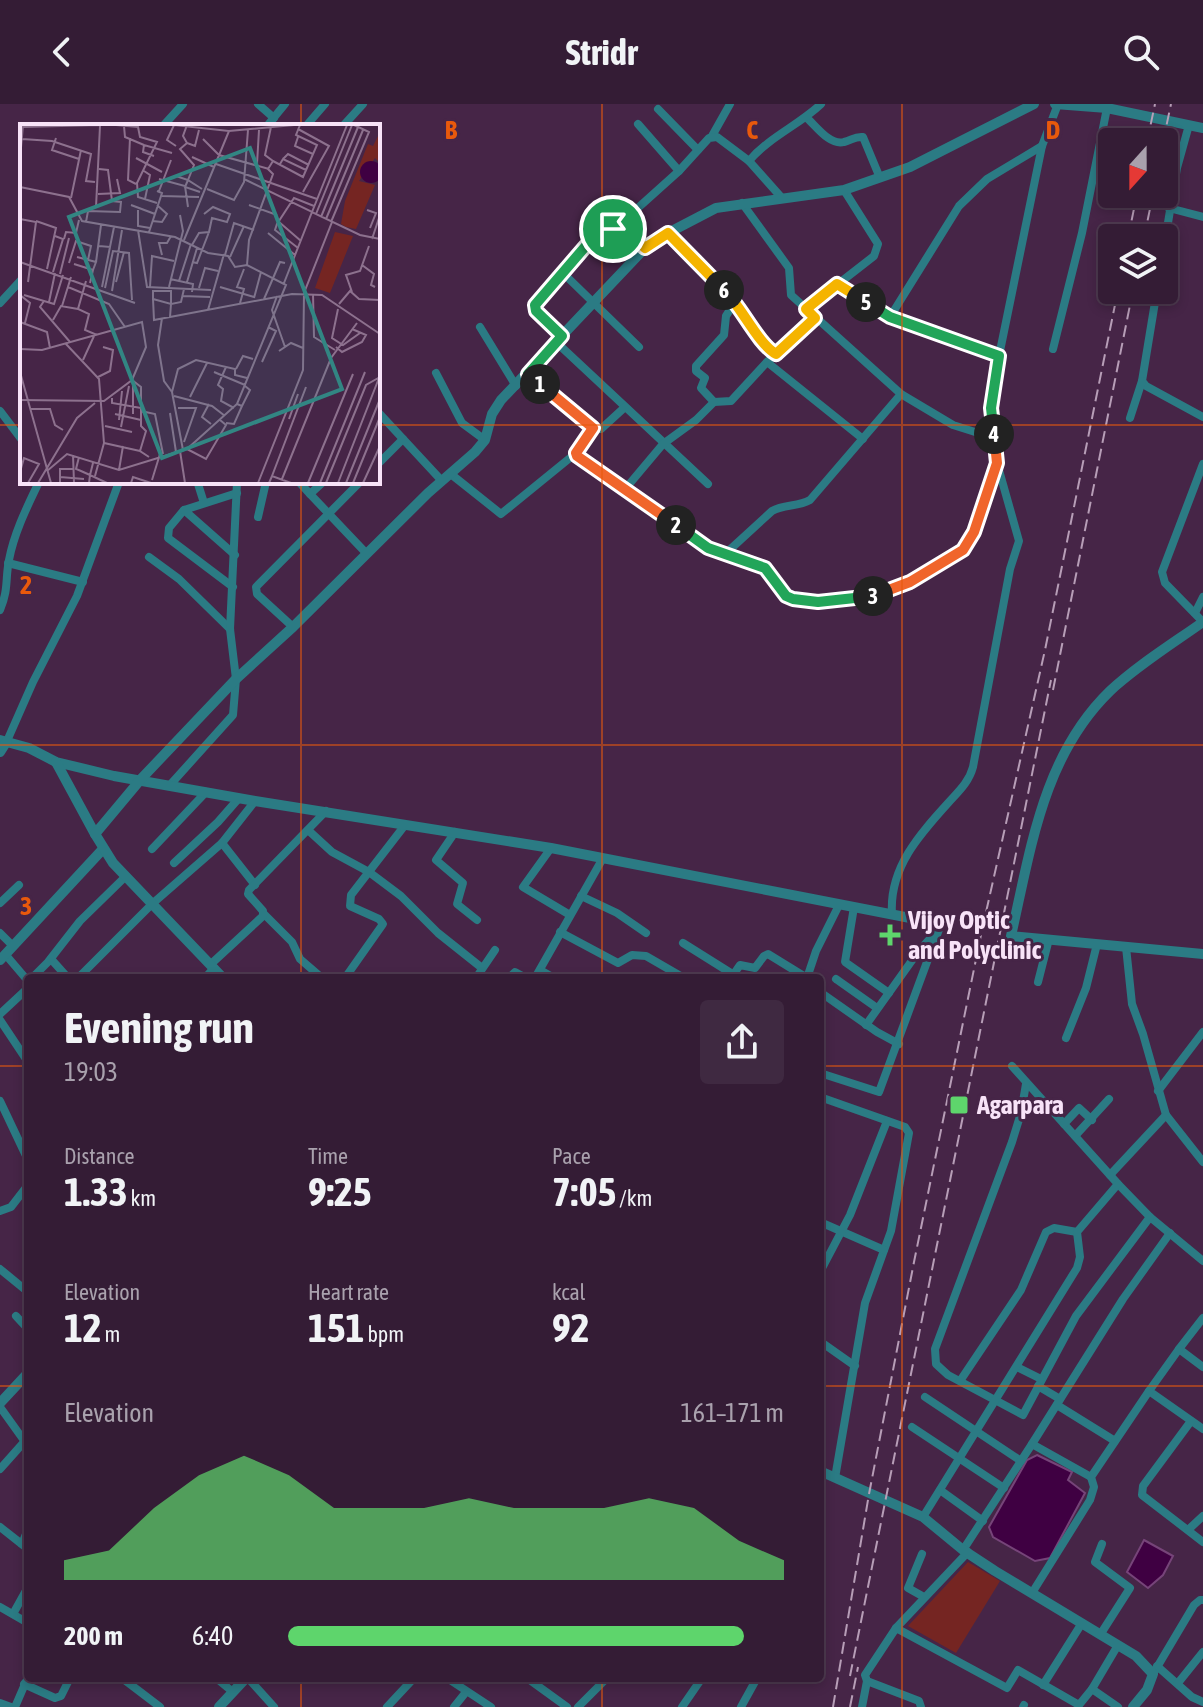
<!DOCTYPE html>
<meta charset="utf-8">
<style>
body{margin:0;font-family:"Asap Condensed",sans-serif;background:#3f2941;color:#f1f3f6;height:100vh;display:flex;flex-direction:column;font-size:30px;white-space:nowrap}
*{box-sizing:border-box;margin:0}
p{font-size:26px;color:#a9a1ad}
.icon{flex:none;width:44px;height:44px;fill:none;stroke:currentColor;stroke-width:2;stroke-linecap:round;stroke-linejoin:round}
.map{position:relative;flex:1;overflow:hidden}
.side{position:absolute;left:24px;top:870px;width:800px;height:708px;display:flex;flex-direction:column;background:#341c35;border-radius:8px;box-shadow:0 4px 12px #0003,0 0 0 2px #4e3a50}
.side>*{flex:none}
.needle{width:52px;rotate:201deg}
.tools{position:absolute;left:1098px;top:24px;display:grid;gap:16px}
.tools a{display:grid;place-items:center;width:80px;height:80px;border-radius:8px;background:#341c35;box-shadow:0 4px 12px #0003,0 0 0 2px #4e3a50;font-size:40px}
.pin{position:absolute;display:grid;place-items:center;width:68px;height:68px;color:#fff;margin:-34px;border:4px solid #fff;border-radius:50%;box-shadow:0 2px 8px #0007}
.km{position:absolute;width:40px;height:40px;margin:-20px;border-radius:50%;background:#222;color:#fff;font-size:22px;line-height:40px;text-align:center}
.round{display:grid;place-items:center;flex:none;width:84px;height:84px;border-radius:8px;background:#3f2941}
.overview{display:flex;align-items:center;justify-content:space-between;height:136px;padding:0 40px}
h1{font-size:44px;font-weight:700;line-height:60px}
.figures{display:grid;grid-template-columns:repeat(3,1fr);gap:12px;height:136px;padding:8px 40px}
.figures div{display:grid;align-content:center}
.figures b{font-size:40px;font-weight:700}
.figures small{font-size:22px;font-weight:400}
.figures p{font-size:22px}
.chart{height:224px;padding:16px 40px}
.chart p{display:flex;justify-content:space-between}
.chart svg{width:100%;height:144px;margin-top:8px;fill:#5ed56c;opacity:.7}
ul{padding:0 40px;list-style:none;font-size:26px}
li{display:grid;grid-template-columns:128px 96px 1fr;align-items:center;height:60px}
li i{height:20px;border-radius:10px;background:#5ed56c}
header{display:flex;justify-content:space-between;align-items:center;height:104px;padding:0 40px;background:#341c35;font-size:36px;font-weight:700}
.map>svg:first-child{display:block}
</style>
<header><svg class="icon" aria-label="back" viewBox="0 0 24 24"><path d="M15 5l-7 7 7 7"/></svg>Stridr<svg class="icon" aria-label="search" viewBox="0 0 24 24"><circle cx="10" cy="10" r="6"/><path d="M15 15l6 6"/></svg></header>
<div class="map">
<svg width="1203" height="1603" viewBox="0 0 1203 1603">
<rect width="100%" height="100%" fill="#462547"/>
<polygon fill="#752522" points="968,1458 1000,1477 956,1549 908,1522"/>
<g fill="#3f0042" stroke="#764479" stroke-width="2">
<polygon points="1037,1351 1072,1368 1068,1376 1085,1389 1050,1454 1035,1457 993,1433 989,1423 1027,1356"/>
<polygon points="1144,1436 1173,1452 1163,1471 1148,1484 1127,1468"/>
</g>
<g fill="none" stroke-linecap="round" stroke-linejoin="round">
<g stroke="#2b7b84" stroke-width="8">
<polyline points="258,0 274,14"/>
<polyline points="658,5 698,46"/>
<path d="M806,13C816,22 830,42 844,38C852,36 855,32 863,33L880,74"/>
<polyline points="638,20 679,67"/>
<polyline points="163,22 183,0"/>
<polyline points="267,22 285,0"/>
<polyline points="306,22 325,0"/>
<polyline points="343,22 363,0"/>
<polyline points="712,32 730,0"/>
<path d="M781,93L749,57C769,33 799,21 821,0"/>
<polyline points="742,99 789,164 791,191 901,290 953,321 994,334"/>
<polyline points="1169,104 1203,113"/>
<polyline points="1164,143 1177,64 1189,21"/>
<polyline points="645,144 623,122 630,111 679,67 709,34 717,33 749,57"/>
<polyline points="564,170 639,243"/>
<polyline points="837,180 890,213"/>
<polyline points="1157,186 1142,277 1146,282 1203,313"/>
<polyline points="734,196 766,242 776,250"/>
<polyline points="0,199 22,175"/>
<polyline points="806,205 874,152 878,140 844,86"/>
<polyline points="480,223 516,282"/>
<polyline points="562,232 536,207 537,198 564,170 603,122 614,126 623,122"/>
<polyline points="556,238 708,380"/>
<polyline points="1053,245 1082,129 1107,4"/>
<polyline points="999,252 890,213 959,102 987,75 1042,42"/>
<polyline points="767,258 863,335"/>
<polyline points="436,269 462,319 485,336"/>
<polyline points="714,298 731,297 767,258 815,214"/>
<polyline points="0,307 22,336"/>
<polyline points="378,308 442,377"/>
<polyline points="1130,314 1142,277"/>
<polyline points="593,324 601,325 625,303"/>
<polyline points="576,349 708,444 765,464 786,492 793,495 818,498 877,491 910,478 963,446 974,428 997,359 991,304 999,252 1042,42 1058,0"/>
<polyline points="378,360 403,335"/>
<polyline points="452,371 501,410 576,349 592,327 591,320 528,270"/>
<polyline points="299,378 310,390"/>
<polyline points="323,378 310,390 366,449"/>
<polyline points="198,380 204,399"/>
<polyline points="626,384 663,340 696,316 714,298 701,284 705,274 696,267 696,262 724,231 726,212 735,198 668,129"/>
<polyline points="184,406 169,424 168,434 233,483"/>
<polyline points="258,413 266,378"/>
<polyline points="235,451 184,406 237,389"/>
<path d="M724,451L772,407C784,400 798,403 810,396L901,290"/>
<polyline points="149,453 179,475 230,525"/>
<polyline points="8,459 83,478"/>
<path d="M0,506C9,484 5,476 9,456C14,429 27,403 39,378"/>
<polyline points="1195,509 1203,493"/>
<polyline points="1203,518 1165,479 1162,468 1203,360"/>
<polyline points="293,523 257,490 256,483 360,378"/>
<polyline points="7,637 33,578 77,492 119,378"/>
<polyline points="170,681 233,611 236,575 230,525 237,378"/>
<polyline points="308,726 332,748 369,768 401,792 438,829 482,864"/>
<polyline points="455,728 436,756 463,779 457,800 477,816"/>
<polyline points="222,739 255,781"/>
<polyline points="551,744 523,783 570,811"/>
<polyline points="152,745 206,688"/>
<polyline points="174,759 218,718 239,694"/>
<polyline points="581,792 617,809 646,829"/>
<polyline points="0,799 19,781"/>
<polyline points="854,803 845,858 889,889"/>
<polyline points="264,810 292,838 300,855 322,874"/>
<path d="M892,810C889,764 919,731 949,698C959,687 969,678 973,663L1010,465L1019,437L997,359"/>
<polyline points="560,828 618,859 632,851 646,852 684,874"/>
<polyline points="0,829 13,842"/>
<polyline points="683,839 734,871"/>
<polyline points="1126,843 1132,900 1143,930 1166,1011 1203,1058"/>
<polyline points="5,850 28,877"/>
<polyline points="51,855 68,874"/>
<polyline points="211,860 263,812 263,807 248,790 249,786 326,707"/>
<polyline points="540,866 554,874"/>
<polyline points="32,874 48,858 80,817 125,773"/>
<polyline points="78,874 152,800 222,739 255,697"/>
<polyline points="205,874 214,864"/>
<polyline points="345,874 383,820 379,815 350,802 351,791 405,721"/>
<polyline points="476,874 495,846"/>
<polyline points="509,874 515,868 526,874"/>
<polyline points="535,874 603,754"/>
<polyline points="731,874 740,861 755,864 764,852 768,850 807,874 816,847 839,801"/>
<polyline points="836,875 877,904"/>
<polyline points="1038,878 1049,835"/>
<polyline points="820,888 877,928 899,940"/>
<polyline points="0,910 28,884"/>
<polyline points="0,916 28,958"/>
<polyline points="866,921 918,848 937,827"/>
<polyline points="1066,934 1086,884 1097,840"/>
<polyline points="1012,962 1118,1080 1150,1113 1203,1157"/>
<polyline points="820,969 879,988 941,820"/>
<polyline points="1026,980 1021,1009 1012,1038 935,1245 936,1260 948,1271 1023,1311 1076,1212 1150,1113"/>
<polyline points="1158,987 1203,928"/>
<polyline points="820,993 905,1023 909,1029 891,1127 865,1199 835,1374"/>
<polyline points="0,997 28,1056"/>
<polyline points="1064,1020 1079,1004 1092,1016"/>
<polyline points="1075,1032 1109,995"/>
<polyline points="1110,1071 1166,1011"/>
<polyline points="0,1107 11,1103 28,1081"/>
<polyline points="820,1118 884,1146"/>
<polyline points="0,1165 28,1188"/>
<polyline points="820,1168 850,1111 887,1017"/>
<polyline points="16,1212 28,1225"/>
<polyline points="1203,1214 1179,1245 1203,1263"/>
<polyline points="821,1238 855,1262"/>
<polyline points="1179,1245 1149,1287 1203,1325"/>
<polyline points="1017,1263 1041,1275"/>
<polyline points="960,1277 1021,1186 1046,1128 1054,1124 1077,1128"/>
<polyline points="1038,1282 1060,1295"/>
<polyline points="925,1293 1021,1357"/>
<polyline points="1057,1301 1115,1337"/>
<polyline points="0,1303 28,1342"/>
<polyline points="1191,1317 1143,1382 1142,1391 1203,1438"/>
<polyline points="912,1323 1004,1384"/>
<polyline points="1032,1340 1123,1195 1170,1129"/>
<polyline points="0,1365 25,1337"/>
<polyline points="940,1386 983,1417"/>
<polyline points="820,1397 822,1399 820,1408"/>
<polyline points="923,1413 1077,1164 1080,1153 1077,1128 1118,1080"/>
<polyline points="0,1423 28,1445"/>
<polyline points="1189,1425 1203,1412"/>
<polyline points="22,1440 28,1425"/>
<polyline points="963,1446 1032,1340 1091,1373"/>
<polyline points="922,1450 908,1484 924,1493"/>
<polyline points="1032,1489 1090,1396 1094,1383 1091,1373 1149,1287"/>
<polyline points="0,1503 28,1519"/>
<polyline points="13,1510 28,1483"/>
<polyline points="896,1524 968,1448"/>
<polyline points="1100,1531 1130,1484 1095,1458 1102,1440"/>
<polyline points="1157,1562 1192,1593 1203,1598"/>
<polyline points="1153,1570 1194,1501 1200,1496 1203,1496"/>
<polyline points="122,1574 160,1603"/>
<polyline points="216,1574 233,1588"/>
<polyline points="248,1574 274,1603"/>
<polyline points="447,1574 491,1603"/>
<polyline points="527,1574 567,1603"/>
<polyline points="1178,1579 1203,1548"/>
<polyline points="24,1580 55,1594 61,1592 70,1574"/>
<polyline points="1043,1581 1082,1519"/>
<polyline points="1092,1585 1118,1603"/>
<polyline points="0,1599 11,1603"/>
<polyline points="15,1603 28,1573"/>
<polyline points="387,1603 414,1574"/>
<polyline points="454,1603 466,1588"/>
<polyline points="578,1603 607,1574"/>
<polyline points="682,1603 702,1574"/>
<polyline points="741,1603 757,1574"/>
<polyline points="862,1603 867,1577"/>
<polyline points="921,1603 919,1597 867,1577 865,1571 896,1524 1007,1584 1018,1566 1079,1601 1092,1585 1118,1541"/>
<polyline points="1023,1603 1024,1601"/>
</g>
<g stroke="#2b7b84" stroke-width="10">
<polyline points="1055,0 1107,4 1203,24"/>
<path d="M1203,518C1172,540 1138,561 1110,587C1043,652 1031,744 1011,832L1203,850"/>
<polyline points="0,636 29,644 56,658 114,672 255,697 551,744 941,820"/>
<polyline points="0,648 7,637"/>
<polyline points="56,658 95,730"/>
<polyline points="0,856 103,745"/>
<polyline points="223,874 113,759 95,730 141,675 236,575 293,523 428,389 475,348 485,336 492,310 501,296 645,144 668,129 716,104 844,86 910,63 1034,0"/>
<polyline points="0,1299 28,1269"/>
<polyline points="820,1367 923,1413 963,1446 995,1467 1136,1552 1153,1570 1147,1586 1133,1603"/>
<polyline points="219,1603 246,1574"/>
</g>
<g stroke="#b79eb7" stroke-width="2" stroke-dasharray="12 6" stroke-linecap="butt">
<polyline points="1147,38 1155,0"/>
<polyline points="1163,38 1171,0"/>
<polyline points="1128,134 1137,90"/>
<polyline points="1144,134 1153,90"/>
<polyline points="1053,586 1133,186"/>
<polyline points="850,1572 1051,576"/>
<polyline points="833,1603 869,1390 914,1158 982,826 1045,546 1118,186"/>
<polyline points="850,1603 858,1563"/>
</g>
</g>
<g fill="none" stroke-linecap="round" stroke-linejoin="round">
<g stroke="#fff" stroke-width="16">
<polyline id="split-1" points="540,280 528,270 562,232 536,207 535,201 603,122 613,125"/>
</g>
<g stroke="#fff" stroke-width="16">
<polyline id="split-2" points="540,280 593,324 576,349 577,352 676,421"/>
</g>
<g stroke="#fff" stroke-width="16">
<polyline id="split-3" points="676,421 708,444 765,464 786,492 793,495 818,498 873,492"/>
</g>
<g stroke="#fff" stroke-width="16">
<polyline id="split-4" points="873,492 910,478 963,446 974,428 997,359 994,330"/>
</g>
<g stroke="#fff" stroke-width="16">
<polyline id="split-5" points="866,198 890,213 999,252 991,304 994,330"/>
</g>
<g stroke="#fff" stroke-width="16">
<path id="split-6" d="M724,186C741,202 758,240 776,250L815,214L806,205L837,180L866,198"/>
</g>
<g stroke="#fff" stroke-width="16">
<polyline id="split-7" points="613,125 623,122 645,144 668,129 724,186"/>
</g>
<use href="#split-1" stroke="#22a559" stroke-width="10"/>
<use href="#split-2" stroke="#f0652b" stroke-width="10"/>
<use href="#split-3" stroke="#22a559" stroke-width="10"/>
<use href="#split-4" stroke="#f0652b" stroke-width="10"/>
<use href="#split-5" stroke="#22a559" stroke-width="10"/>
<use href="#split-6" stroke="#f5b400" stroke-width="10"/>
<use href="#split-7" stroke="#f5b400" stroke-width="10"/>
</g>
<path fill="none" stroke="#e8590c" stroke-width="2" stroke-opacity="0.55" d="M301,0V22M602,0V874M902,0V1603M0,321H22M378,321H1203M301,378V874M0,641H1203M0,962H28M820,962H1203M0,1282H28M820,1282H1203M301,1574V1603M602,1574V1603"/>
<g fill="#5ed56c" stroke="#462547" stroke-width="3">
<path d="M886 819h8v8h8v8h-8v8h-8v-8h-8v-8h8z"/>
<rect x="949" y="991" width="20" height="20" rx="4"/>
</g>
<g text-anchor="middle" stroke-width="6" stroke-linejoin="round" paint-order="stroke">
<g font-size="26" font-weight="bold" fill="#f8e3f8" stroke="#462547" text-anchor="start">
<text x="908" y="825">Vijoy Optic<tspan x="908" dy="30">and Polyclinic</tspan></text>
<text x="977" y="1010">Agarpara</text>
</g>
</g>
<g transform="translate(20 20)">
<rect width="360" height="360" fill="#462547"/>
<path d="M360,8V39L355,34L339,57L355,61L336,105L326,103L321,100L325,77L348,20L353,22ZM315,108L333,112L310,169L295,164Z" fill="#752522"/>
<path d="M340 48a11 11 0 1 1 22 0a11 11 0 1 1-22 0Z" fill="#3f0042"/>
<path fill="none" stroke="#8d718e" stroke-width="2" d="M96,1L118,3L120,13L137,18L117,59L118,73L137,79M167,1L163,12L167,19L160,25L174,41L168,56L182,65M104,2L105,13L124,21M3,3L80,1M278,5L309,22L283,68M278,13L275,22L293,30M36,14L32,26L59,35M110,14L108,56L116,60M2,15L32,17L71,30L66,57L75,58M183,15L199,31L249,45M167,19L175,22L179,6M156,22L147,16L154,1L209,7M134,32L123,28L124,21L152,29M172,33L194,43M116,34L142,48M0,35L3,1M263,35L268,30L289,41M253,37L283,53L297,21L276,11L280,1M196,40L297,75M237,40L239,6M260,40L263,35L286,46M124,47L130,51L125,75M156,52L168,56L165,63L180,68M139,55L165,62L168,83M224,55L292,88L327,1M0,63L49,73L62,97L155,113L188,129L208,132L215,143L227,141L266,161L217,280L167,325L99,346L47,330L27,347M187,65L214,76L224,58L228,6M139,67L151,36M78,70L100,69L97,55M142,72L179,73M51,74L61,26M111,81L135,90M229,81L257,91M76,83L80,2M118,86V102L130,104M347,86L356,89L350,104M296,90L332,1M301,93L338,3M0,95L16,98L8,158M306,95L343,6M16,97L36,104L27,145M132,97L142,98L147,90L137,81M66,98L68,87L100,88L101,78L92,77L88,46L79,45M259,98L281,117M311,98L349,8L334,1M118,106L127,163L191,166M129,108L142,69L137,67M248,109L275,131M44,115L46,108L56,109L59,96M352,115L360,91M164,116L209,7L274,1M172,121L179,109L189,108L192,94L207,98L210,90L193,83L184,90M79,122L90,123L94,103M278,124L255,106L257,100L274,74L294,82M142,131L139,119H147L151,112M205,131L214,99L234,106M57,133L76,138L73,146M210,133L224,102M0,138L115,179M76,138L81,101M172,138L177,139L189,108M49,139L56,117L71,122L68,136M54,140L73,146L70,159M227,141L229,116L253,50L248,45L253,37L245,31L251,3M342,141L354,150L351,161L355,163M33,148L43,115L35,112M40,150L49,114M150,155L173,160L172,168M66,157L58,185L69,190L65,206L77,211M159,157L171,120M96,158L104,128M167,158L177,124M264,159L292,88L340,111L360,115M48,163L89,180L105,203M82,163L90,123M130,163L132,132L154,137M149,163L163,107L160,91M200,163L234,173M85,164L93,127L109,129L112,176M179,164L185,144L198,147M92,167L102,106M332,168L326,151L340,147L349,122M293,170L294,213L315,226M0,171L10,179L5,199M4,171L34,180L43,151M163,172L190,173M257,172L252,186L265,223M234,174L241,148M133,175L151,180V167H133V175L134,196L272,170L302,171L360,210M244,175L260,138L265,139M24,177L20,183L50,218M29,178L35,149M220,179L224,165L217,163L224,145M319,180L330,167L339,175L360,176M42,182L51,153M318,185L312,214L323,221L340,209M188,186L204,130M150,193L151,180L161,178L164,165M142,194L138,221L144,257L152,268M33,196L41,182L58,185M0,198L27,208L30,224M46,220L79,255L84,319M316,223L322,228L342,218L346,211L332,205M0,225L22,226L122,198L126,223L112,256L84,277L0,276M259,227L271,219L283,224M63,236L74,212M242,238L256,207L248,203M206,243L198,261L203,265L201,277L214,284M216,245L223,232L233,235M0,248L31,359M194,248L225,261M78,253L90,247L93,226L83,223M112,256L121,263V302L126,307L120,327L129,333M154,272L192,282L205,292M170,273L187,239M92,274V279L121,284M189,280L182,293L191,300M222,282L230,266L225,262M158,284H176L164,318M10,285H30L35,301L43,306M121,287L135,290L143,330M150,289L156,328M95,290L121,296M113,290V257M269,295L278,270M99,296L102,267M206,299L214,300L222,282L217,280M85,302L112,308M101,303L109,262M167,325L186,335L206,301L200,296M163,326L152,268L158,245L176,236L215,245V251L227,254M160,327L165,359M53,331L54,359M59,333L56,345L61,347L70,351L73,339M99,346L103,322M0,348L4,334L19,340L8,359M75,352L84,319L120,327M252,352L286,263M40,353L64,355M262,355L311,234L337,199M132,356L140,330M18,359L57,294L75,279M40,359V345H53M69,359L70,351L87,359M111,359L113,353L131,359M238,359L283,246L284,169L312,98M249,359L252,352L271,359M288,359L333,250M300,359L345,248M306,359L346,261L360,253M318,359L359,254M326,359L360,275M333,359L360,293M343,359L360,322"/>
<path fill="#328683" fill-opacity="0.15" stroke="#328683" stroke-width="4" d="M230,24L322,265L142,334L49,93Z"/>
<rect width="360" height="360" fill="none" stroke="#f8e3f8" stroke-width="4"/>
</g>
<g font-size="26" text-anchor="middle" font-weight="bold" fill="#e8590c" stroke="#462547" stroke-width="6" stroke-linejoin="round" paint-order="stroke">
<text x="451" y="35">B</text>
<text x="752" y="35">C</text>
<text x="1053" y="35">D</text>
<text x="26" y="490">2</text>
<text x="26" y="811">3</text>
</g>
</svg>
<div class="tools">
<a><svg class="needle" viewBox="-14 -14 28 28"><path d="M0-13l5 13h-10z" fill="#e53935"/><path d="M0 13l5-13h-10z" fill="#a9a1ad"/></svg></a>
<a><svg class="icon" aria-label="layers" viewBox="0 0 24 24"><path d="M12 4l9 5-9 5-9-5zM3 14l9 5 9-5"/></svg></a>
</div>
<div class="pin" style="left:613px;top:125px;background:#1e9e55"><svg class="icon" aria-label="arrive" viewBox="0 0 24 24"><path d="M6 21V4h12l-3 4 3 4H6"/></svg></div>
<b class="km" style="left:540px;top:280px">1</b>
<b class="km" style="left:676px;top:421px">2</b>
<b class="km" style="left:873px;top:492px">3</b>
<b class="km" style="left:994px;top:330px">4</b>
<b class="km" style="left:866px;top:198px">5</b>
<b class="km" style="left:724px;top:186px">6</b>
<section class="side">
<div class="overview"><div><h1>Evening run</h1><p>19:03</p></div><a class="round"><svg class="icon" aria-label="share" viewBox="0 0 24 24"><path d="M12 15V3M7 8l5-5 5 5M5 13v7h14v-7"/></svg></a></div>
<div class="figures">
<div><p>Distance</p><b>1.33<small> km</small></b></div>
<div><p>Time</p><b>9:25</b></div>
<div><p>Pace</p><b>7:05<small> /km</small></b></div>
</div>
<div class="figures">
<div><p>Elevation</p><b>12<small> m</small></b></div>
<div><p>Heart rate</p><b>151<small> bpm</small></b></div>
<div><p>kcal</p><b>92</b></div>
</div>
<div class="chart"><p><span>Elevation</span>161–171 m</p>
<svg viewBox="0 0 160 44" preserveAspectRatio="none"><path d="M0 44V38L10 35L20 22L30 12L40 6L50 12L60 22L70 22L80 22L90 19L100 22L110 22L120 22L130 19L140 22L150 32L160 38V44z"/></svg>
</div>
<ul>
<li><b>200 m</b>6:40<i style="width:92%"></i></li>
</ul>
</section>
</div>
